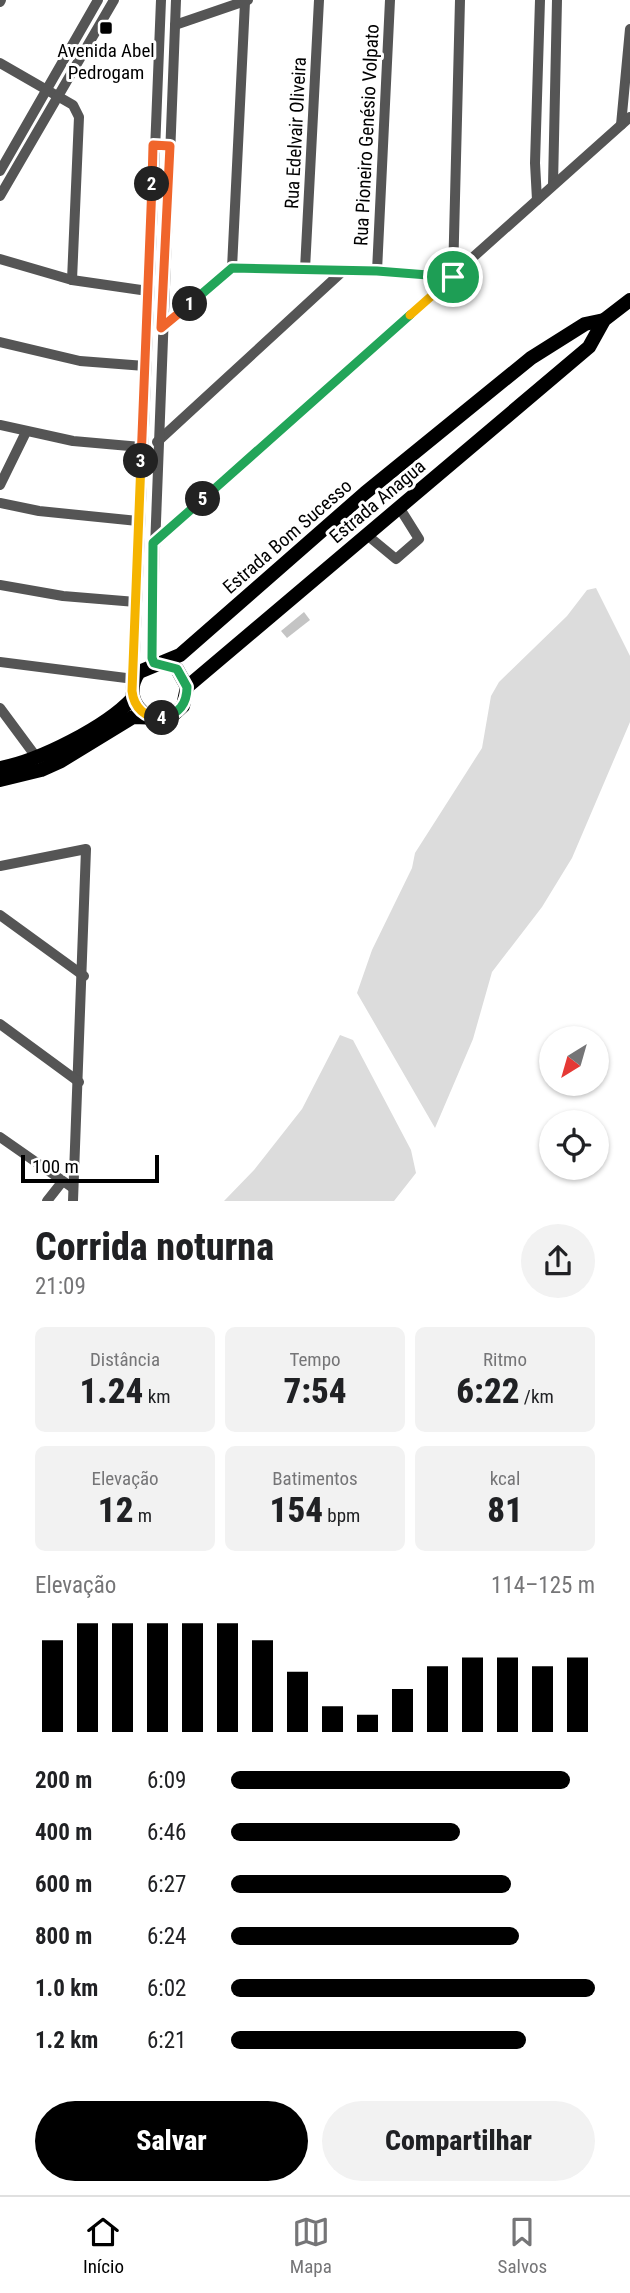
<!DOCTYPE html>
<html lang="pt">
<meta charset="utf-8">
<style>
body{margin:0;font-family:"Roboto Condensed",sans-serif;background:#f2f2f2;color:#202124;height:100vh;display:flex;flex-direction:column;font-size:26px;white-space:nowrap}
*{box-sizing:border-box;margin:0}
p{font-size:23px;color:#757577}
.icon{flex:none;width:38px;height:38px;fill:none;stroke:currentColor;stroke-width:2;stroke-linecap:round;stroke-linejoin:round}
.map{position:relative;height:1201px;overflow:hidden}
.details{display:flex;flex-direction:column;background:#fff;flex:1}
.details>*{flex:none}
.needle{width:46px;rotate:217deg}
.controls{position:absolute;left:539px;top:1026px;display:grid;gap:14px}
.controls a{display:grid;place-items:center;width:70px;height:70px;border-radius:50%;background:#fff;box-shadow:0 2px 5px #0004;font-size:35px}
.scale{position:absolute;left:21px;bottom:18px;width:138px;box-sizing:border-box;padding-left:7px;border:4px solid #000;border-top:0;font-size:19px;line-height:24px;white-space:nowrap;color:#000;-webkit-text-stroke:5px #fff;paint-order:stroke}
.pin{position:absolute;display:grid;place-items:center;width:60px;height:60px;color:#fff;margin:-30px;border:4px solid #fff;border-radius:50%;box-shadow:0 2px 7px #0007}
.km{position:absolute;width:35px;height:35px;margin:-18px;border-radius:50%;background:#222;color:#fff;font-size:19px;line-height:35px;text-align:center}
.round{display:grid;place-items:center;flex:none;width:74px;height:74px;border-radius:37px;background:#f2f2f2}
.summary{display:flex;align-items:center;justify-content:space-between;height:119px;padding:0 35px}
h1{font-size:38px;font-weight:800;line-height:52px}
.metrics{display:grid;grid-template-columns:repeat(3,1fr);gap:10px;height:119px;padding:7px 35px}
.metrics div{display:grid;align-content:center;border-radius:10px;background:#f2f2f2;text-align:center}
.metrics b{font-size:35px;font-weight:800}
.metrics small{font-size:19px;font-weight:400}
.metrics p{font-size:19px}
.chart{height:196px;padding:14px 35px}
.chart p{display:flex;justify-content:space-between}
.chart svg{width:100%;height:126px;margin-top:7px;stroke:#000;stroke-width:6}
.action{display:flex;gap:14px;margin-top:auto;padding:14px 35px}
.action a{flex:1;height:80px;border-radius:42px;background:#000;color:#fff;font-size:28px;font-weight:800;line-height:80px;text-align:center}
.action a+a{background:#f2f2f2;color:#202124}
ul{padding:0 35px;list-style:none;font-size:23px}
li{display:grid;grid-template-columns:112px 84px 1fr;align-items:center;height:52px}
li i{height:18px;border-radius:9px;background:#000}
.menu{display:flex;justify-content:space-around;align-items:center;height:98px;border-top:2px solid #e0e0e0;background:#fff;font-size:19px;color:#757577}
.menu a{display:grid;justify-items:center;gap:4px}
.menu .on{color:#000}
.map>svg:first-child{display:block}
</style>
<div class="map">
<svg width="630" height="1201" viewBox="0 0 630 1201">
<rect width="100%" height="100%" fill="#fff"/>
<g fill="#dcdcdc">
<polygon points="596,588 630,656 630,722 572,858 542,907 492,972 473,1039 435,1128 357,993 372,950 412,868 415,853 482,748 491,696 499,682 567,616 587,590"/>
<polygon points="340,1035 353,1040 411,1150 416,1173 394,1201 224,1201 254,1170 302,1109"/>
</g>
<polygon fill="#c4c4c4" points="304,612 310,620 287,638 281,631"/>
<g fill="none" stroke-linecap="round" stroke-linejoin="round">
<g stroke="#555" stroke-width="10">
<polyline points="0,2 1,0"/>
<polyline points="175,25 248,0"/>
<polyline points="0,63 73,105 79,117 72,280"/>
<polyline points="621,125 630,29"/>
<polyline points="0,171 98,0"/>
<polyline points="553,185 557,0"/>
<polyline points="0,196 114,0"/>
<polyline points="537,200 535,163 540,0"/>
<polyline points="0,259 72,280 148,291"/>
<polyline points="232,268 377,271 453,277 460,0"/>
<polyline points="305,269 319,0"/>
<polyline points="377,271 390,0"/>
<polyline points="161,329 232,268 245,2"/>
<polyline points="0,342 80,361 145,366"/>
<polyline points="0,425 73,441 141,447"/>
<polyline points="157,442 344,270"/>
<polyline points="0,485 26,432"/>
<polyline points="0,503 39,511 138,521"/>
<polyline points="367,535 396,559 419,539 399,507"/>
<polyline points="153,543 630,117"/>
<polyline points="0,585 63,596 136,602"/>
<polyline points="0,662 134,679 161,0"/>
<polyline points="154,663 151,652 176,0"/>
<polyline points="0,708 37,758"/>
<polyline points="0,866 86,849 73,1201"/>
<polyline points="0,915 84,976"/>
<polyline points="0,1024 79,1082"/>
<polyline points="0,1137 73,1188"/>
<polyline points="47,1201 62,1182"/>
</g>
<g stroke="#000" stroke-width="14">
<polyline points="187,687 589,347 604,320 630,300"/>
<path d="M148,716C131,705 128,688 139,672L180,655L365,493L531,358L585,324L604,320"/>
<path d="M0,768C39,761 106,727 133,698"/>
<polyline points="0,780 41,770 61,761 133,717 161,718 173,715 183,706 187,687 177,669 164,663"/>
</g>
</g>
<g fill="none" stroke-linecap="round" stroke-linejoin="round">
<g stroke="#fff" stroke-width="14">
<polyline id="split-1" points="190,304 232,268 377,271 453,277"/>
</g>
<g stroke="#fff" stroke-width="14">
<polyline id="split-2" points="152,184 153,145 170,146 161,328 190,304"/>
</g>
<g stroke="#fff" stroke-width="14">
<polyline id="split-3" points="141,461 152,184"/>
</g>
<g stroke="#fff" stroke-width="14">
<path id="split-4" d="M141,461L132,691C134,708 145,718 162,718"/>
</g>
<g stroke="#fff" stroke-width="14">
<path id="split-5" d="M162,718C179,714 187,704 187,687L177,669L154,663L152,658L153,543L203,499"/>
</g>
<g stroke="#fff" stroke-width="14">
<polyline id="split-6" points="203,499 410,315"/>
</g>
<g stroke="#fff" stroke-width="14">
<polyline id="split-7" points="410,315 453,277"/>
</g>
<use href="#split-1" stroke="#22a559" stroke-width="9"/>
<use href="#split-2" stroke="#f0652b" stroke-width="9"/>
<use href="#split-3" stroke="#f0652b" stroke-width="9"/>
<use href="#split-4" stroke="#f5b400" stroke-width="9"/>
<use href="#split-5" stroke="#22a559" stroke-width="9"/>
<use href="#split-6" stroke="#22a559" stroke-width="9"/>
<use href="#split-7" stroke="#f5b400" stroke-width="9"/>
</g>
<rect fill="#000" stroke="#fff" stroke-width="2.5" x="99" y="21" width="14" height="14" rx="3.5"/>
<g text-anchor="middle" stroke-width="6" stroke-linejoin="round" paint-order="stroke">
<g font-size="19" fill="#000" stroke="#fff">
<text x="106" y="57">Avenida Abel<tspan x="106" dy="22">Pedrogam</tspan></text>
</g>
<g font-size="19" fill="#000" stroke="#fff">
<text transform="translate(295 133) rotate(-87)" y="7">Rua Edelvair Oliveira</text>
<text transform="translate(366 135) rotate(-87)" y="7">Rua Pioneiro Genésio Volpato</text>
<text transform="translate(377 501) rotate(-40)" y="7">Estrada Anagua</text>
<text transform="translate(287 536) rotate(-41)" y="7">Estrada Bom Sucesso</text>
</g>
</g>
</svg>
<div class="controls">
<a><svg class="needle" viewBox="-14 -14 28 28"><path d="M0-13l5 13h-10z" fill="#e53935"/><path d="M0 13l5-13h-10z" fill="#757577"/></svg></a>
<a><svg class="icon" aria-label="locate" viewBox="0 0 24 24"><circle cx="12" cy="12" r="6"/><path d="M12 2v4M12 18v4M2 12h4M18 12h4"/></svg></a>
</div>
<div class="scale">100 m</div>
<div class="pin" style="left:453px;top:277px;background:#1e9e55"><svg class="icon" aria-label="arrive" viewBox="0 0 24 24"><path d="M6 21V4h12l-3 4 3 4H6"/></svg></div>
<b class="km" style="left:190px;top:304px">1</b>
<b class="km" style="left:152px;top:184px">2</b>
<b class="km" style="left:141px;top:461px">3</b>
<b class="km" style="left:162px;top:718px">4</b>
<b class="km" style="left:203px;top:499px">5</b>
</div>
<section class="details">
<div class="summary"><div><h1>Corrida noturna</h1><p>21:09</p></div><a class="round"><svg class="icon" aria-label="share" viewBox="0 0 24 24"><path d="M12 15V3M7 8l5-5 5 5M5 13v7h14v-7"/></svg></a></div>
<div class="metrics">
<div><p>Distância</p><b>1.24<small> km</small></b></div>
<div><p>Tempo</p><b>7:54</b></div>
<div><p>Ritmo</p><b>6:22<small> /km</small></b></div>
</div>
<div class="metrics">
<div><p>Elevação</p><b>12<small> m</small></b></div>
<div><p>Batimentos</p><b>154<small> bpm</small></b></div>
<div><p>kcal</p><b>81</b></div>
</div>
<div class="chart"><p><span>Elevação</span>114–125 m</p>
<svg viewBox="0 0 160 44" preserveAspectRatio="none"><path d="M5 44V12M15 44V6M25 44V6M35 44V6M45 44V6M55 44V6M65 44V12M75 44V23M85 44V35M95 44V38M105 44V29M115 44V21M125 44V18M135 44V18M145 44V21M155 44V18"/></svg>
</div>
<ul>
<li><b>200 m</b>6:09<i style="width:93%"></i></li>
<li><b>400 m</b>6:46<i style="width:63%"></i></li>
<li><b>600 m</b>6:27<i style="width:77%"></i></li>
<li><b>800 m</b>6:24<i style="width:79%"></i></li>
<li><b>1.0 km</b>6:02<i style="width:100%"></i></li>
<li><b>1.2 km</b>6:21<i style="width:81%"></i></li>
</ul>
<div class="action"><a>Salvar</a><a>Compartilhar</a></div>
</section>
<nav class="menu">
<a class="on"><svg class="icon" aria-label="home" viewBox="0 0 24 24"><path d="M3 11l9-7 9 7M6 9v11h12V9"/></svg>Início</a>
<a><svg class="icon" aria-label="map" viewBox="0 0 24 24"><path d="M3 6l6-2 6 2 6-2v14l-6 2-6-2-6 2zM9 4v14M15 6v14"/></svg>Mapa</a>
<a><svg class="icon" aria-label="saved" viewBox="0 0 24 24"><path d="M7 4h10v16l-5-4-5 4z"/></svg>Salvos</a>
</nav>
